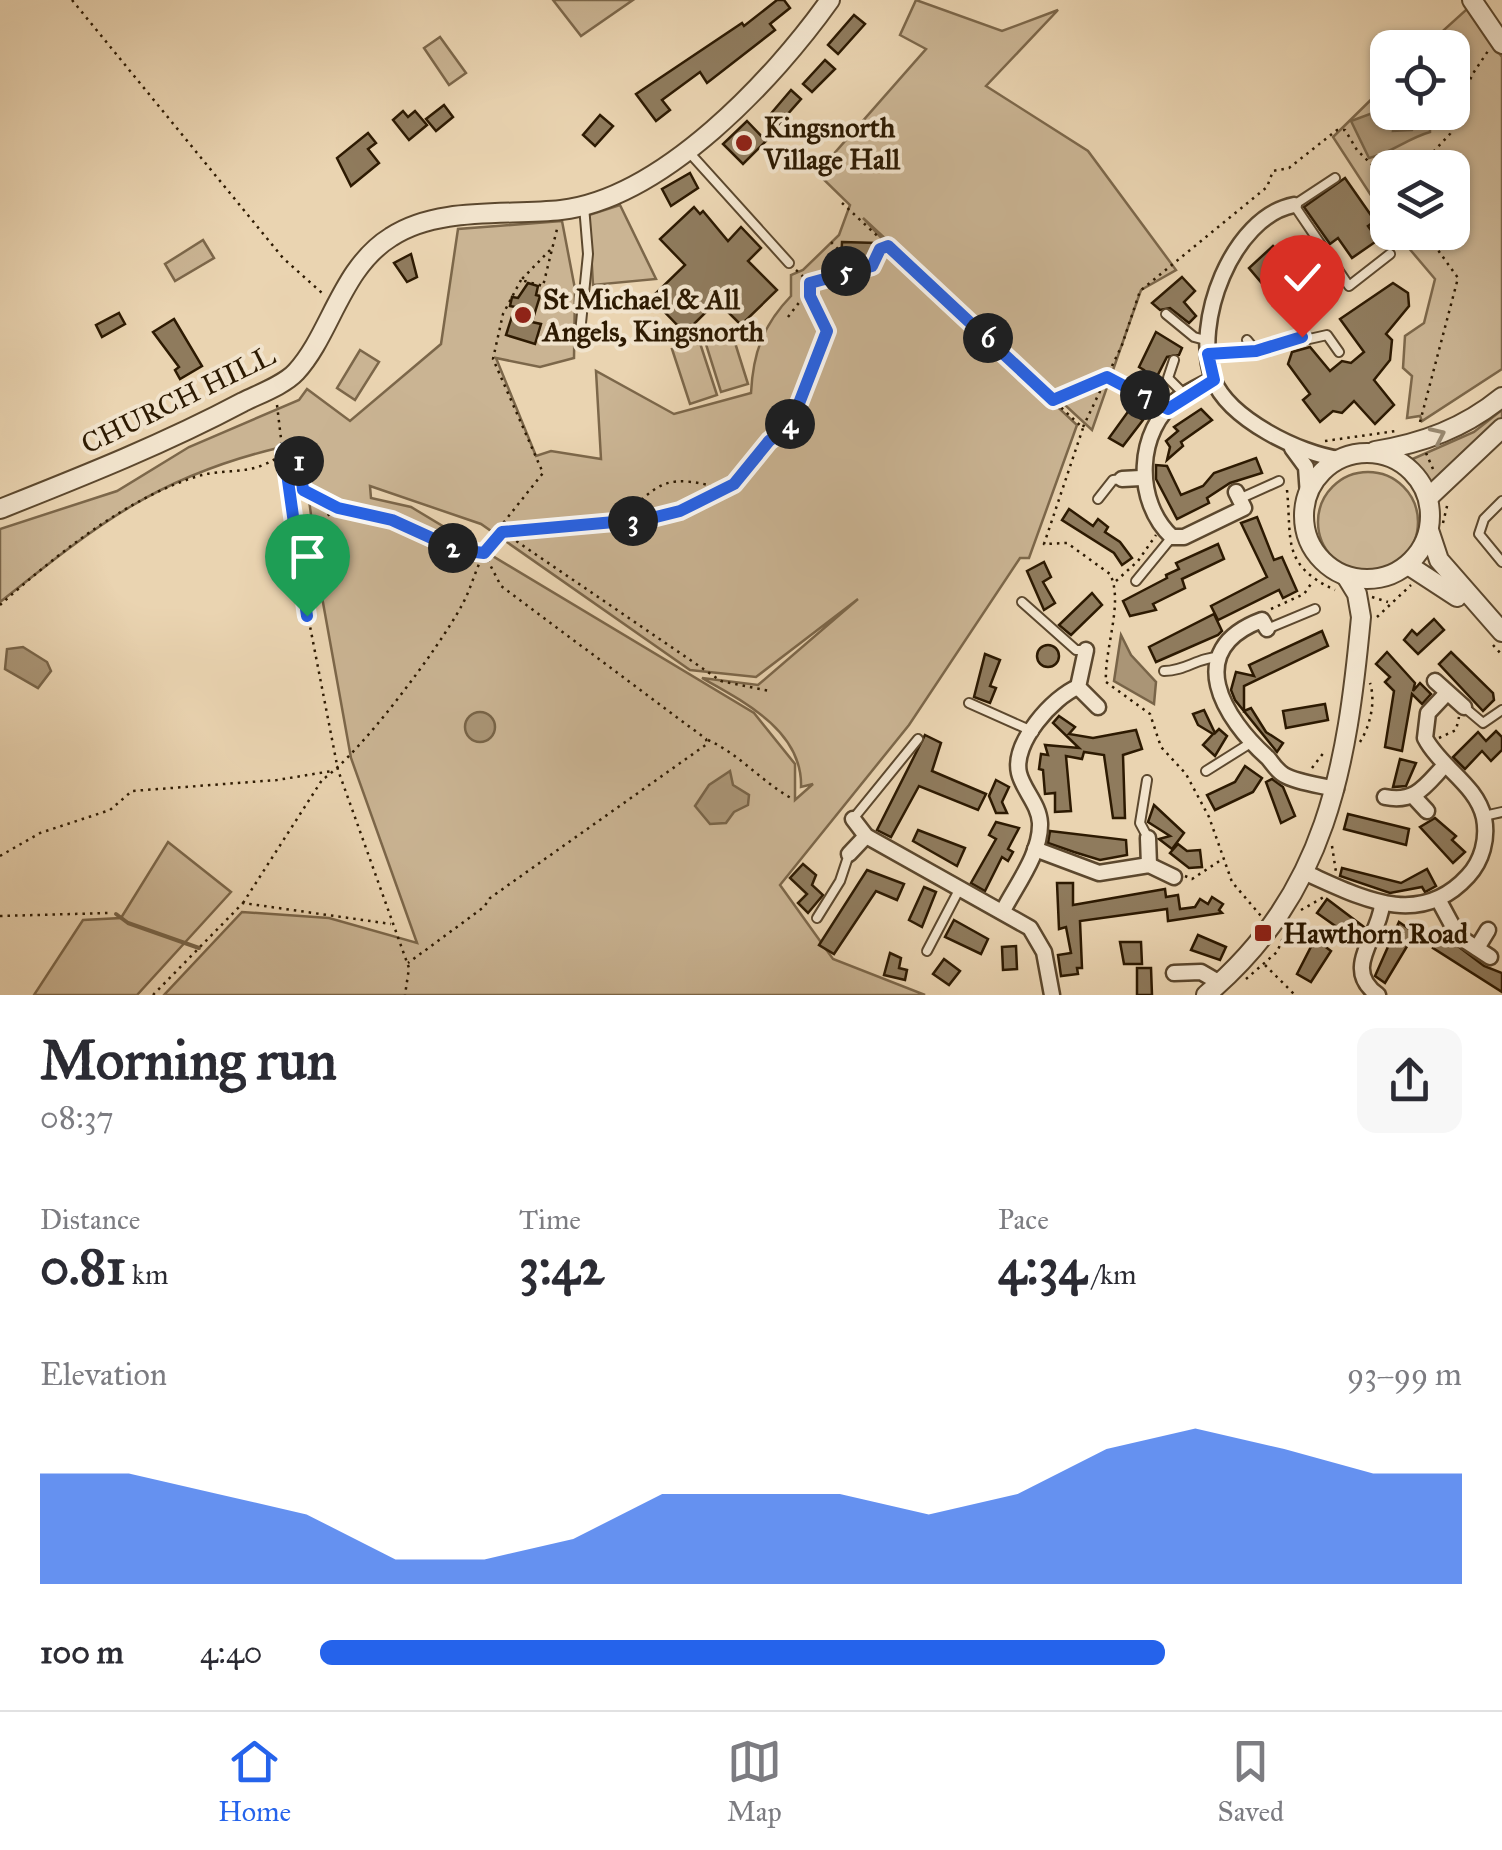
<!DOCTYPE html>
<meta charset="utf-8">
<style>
body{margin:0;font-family:"IM FELL Great Primer",serif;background:#f7f7f7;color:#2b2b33;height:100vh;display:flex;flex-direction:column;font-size:38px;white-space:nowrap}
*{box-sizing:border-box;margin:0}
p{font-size:32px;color:#7c7c81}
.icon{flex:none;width:55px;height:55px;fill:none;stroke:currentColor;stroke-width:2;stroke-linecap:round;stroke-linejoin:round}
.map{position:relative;height:995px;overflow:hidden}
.panel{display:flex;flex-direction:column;background:#fff;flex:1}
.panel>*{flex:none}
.fabs{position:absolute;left:1370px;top:30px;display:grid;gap:20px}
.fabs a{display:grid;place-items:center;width:100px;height:100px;border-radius:20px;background:#fff;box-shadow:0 2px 8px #0004;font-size:50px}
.pin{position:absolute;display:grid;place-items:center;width:85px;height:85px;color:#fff;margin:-102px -42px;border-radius:50% 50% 50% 0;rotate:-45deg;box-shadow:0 0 10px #0007}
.pin .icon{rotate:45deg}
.km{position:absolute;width:50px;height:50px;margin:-25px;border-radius:50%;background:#222;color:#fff;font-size:28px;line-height:50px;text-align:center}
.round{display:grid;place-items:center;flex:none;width:105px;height:105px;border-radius:20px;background:#f7f7f7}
.overview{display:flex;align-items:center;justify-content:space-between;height:170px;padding:0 40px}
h1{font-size:55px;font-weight:700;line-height:75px}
.figures{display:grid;grid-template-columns:repeat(3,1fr);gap:15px;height:170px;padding:10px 40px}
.figures div{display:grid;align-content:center}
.figures b{font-size:50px;font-weight:700}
.figures small{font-size:28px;font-weight:400}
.figures p{font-size:28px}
.chart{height:280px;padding:20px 40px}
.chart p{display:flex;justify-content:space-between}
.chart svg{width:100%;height:180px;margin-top:10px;fill:#2563eb;opacity:.7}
ul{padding:0 40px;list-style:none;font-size:32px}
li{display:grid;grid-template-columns:160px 120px 1fr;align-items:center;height:75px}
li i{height:25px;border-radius:12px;background:#2563eb}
.menu{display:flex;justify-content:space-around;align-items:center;height:140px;border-top:2px solid #e1e1e2;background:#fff;font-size:28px;color:#7c7c81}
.menu a{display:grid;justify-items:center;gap:5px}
.menu .current{color:#2563eb}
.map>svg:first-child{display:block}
</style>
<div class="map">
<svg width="1502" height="995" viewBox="0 0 1502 995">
<rect width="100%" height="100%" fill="#ead4b1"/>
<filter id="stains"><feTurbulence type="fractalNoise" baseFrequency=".002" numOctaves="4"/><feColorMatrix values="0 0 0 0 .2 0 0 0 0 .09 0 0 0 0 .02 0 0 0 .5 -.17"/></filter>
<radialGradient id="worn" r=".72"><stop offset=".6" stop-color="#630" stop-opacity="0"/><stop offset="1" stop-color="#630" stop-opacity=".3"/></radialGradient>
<g fill="#cab493" stroke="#7c674a" stroke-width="2.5" fill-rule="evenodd">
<polygon points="553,0 633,0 581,36"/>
<path d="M916,0L1002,31L1058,10L986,86L1088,151L1176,270L1141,290L1092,430L863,218L907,266L1077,425L1029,558H1020L909,725L780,885L833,959L925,995H164L242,912L329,918L417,943L351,758L322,597L307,485L294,457L278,448C156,477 96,526 0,602V529L117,491L189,447L299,400L307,389L350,421L441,344L458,229L562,221L575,289L574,358L540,367L496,358L536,456L551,451L601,459L596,371L674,414L751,393C753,353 763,325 791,296V275L803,270L839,235L850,205L817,173L926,49L900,35ZM370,486L481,524L690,670L756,677L858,599L758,685L702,678C745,702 803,732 801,787L813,784L795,800V764L754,713L411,507L371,498Z"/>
<polygon points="1467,9 1502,57 1502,369 1422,421 1420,416 1407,418 1412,376 1403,368 1405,336 1424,323 1435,279 1396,233 1452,232 1452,168 1388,168 1387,220 1333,137 1387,84 1388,112 1452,112 1452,48 1425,47"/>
<polygon points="440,37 466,73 449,85 424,48"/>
<polygon points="620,205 656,279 593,285 589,215"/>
<polygon points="203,240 214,258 175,281 165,264"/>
<polygon points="731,330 748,384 721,392 704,338"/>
<polygon points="699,340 717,395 690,404 672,349"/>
<polygon points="360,350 379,362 355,400 337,388"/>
<polygon points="1502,410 1502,420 1432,487 1408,461 1474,432"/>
<circle cx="1368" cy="522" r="50"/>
<polygon points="168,842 231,892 137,995 34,995 83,920 121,918"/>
</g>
<g fill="#aa9576" stroke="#786448" stroke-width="2.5">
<path d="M1378,111L1396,116L1393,131L1412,130L1421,113H1443L1442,117L1430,113V132C1406,139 1392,153 1369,158L1351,121Z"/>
<polygon points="1121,635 1131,655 1156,682 1154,704 1114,681"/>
<polygon points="23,647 47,662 51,671 38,688 5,669 7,649"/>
<circle cx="480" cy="727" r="15"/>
<polygon points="730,771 733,785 749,795 748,805 734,812 726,823 710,824 695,806 709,785"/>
</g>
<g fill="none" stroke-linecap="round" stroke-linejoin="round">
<polyline stroke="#786448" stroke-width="4" points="116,914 128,923 199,948"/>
</g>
<g fill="#8f7b5d" stroke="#2d1a02" stroke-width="2.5">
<polygon points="777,0 784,0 790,8 770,24 775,30 707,83 700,72 662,100 670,110 656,121 636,94 742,23 744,26"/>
<polygon points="854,15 865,24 838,54 828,45"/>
<polygon points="825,60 835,69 812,92 803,84"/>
<polygon points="791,90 801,99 778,125 768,117"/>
<polygon points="444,105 453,117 436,131 426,119"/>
<polygon points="403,111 408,117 415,111 427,125 409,140 393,120"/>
<polygon points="600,115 613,126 595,146 583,135"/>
<polygon points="747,121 766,141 743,164 723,144"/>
<polygon points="368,133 376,143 368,149 379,163 351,186 337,158"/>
<polygon points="690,173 698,188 671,206 662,189"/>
<polygon points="1345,178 1375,221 1368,226 1378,240 1352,258 1338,238 1330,244 1304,207"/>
<polygon points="694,207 700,214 703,211 728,241 741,227 761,248 748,261 777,290 741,325 717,301 685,333 651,298 685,265 660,239"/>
<polygon points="842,242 877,243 877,255 872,254 871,264 841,265"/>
<polygon points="1288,242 1318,277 1313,281 1320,290 1293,312 1285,302 1281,306 1249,268 1273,246 1277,250"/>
<polygon points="411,254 417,277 407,282 394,263"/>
<polygon points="1182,277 1195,291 1184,302 1196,316 1189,323 1170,308 1160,310 1152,303"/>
<polygon points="528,283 538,286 536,295 540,296 532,322 541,324 535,344 506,335 515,307 510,306 512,297 518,298"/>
<polygon points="1393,283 1408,293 1409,306 1386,334 1392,340 1390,360 1374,380 1394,405 1375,424 1354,401 1342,413 1333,411 1320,422 1303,400 1310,394 1288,364 1292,352 1310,347 1330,371 1342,361 1351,363 1364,352 1340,319"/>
<polygon points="119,313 125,324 102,337 96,325"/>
<polygon points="174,319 202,366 180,379 175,370 179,367 153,332"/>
<polygon points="1156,332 1182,348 1179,355 1167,357 1145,400 1149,403 1140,418 1143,420 1123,446 1109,438 1130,409 1144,370 1139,367"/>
<polygon points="1201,409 1212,420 1181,442 1183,446 1167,460 1170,447 1166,441 1178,431 1174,427"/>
<polygon points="1256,458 1262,473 1230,483 1207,498 1209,503 1177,519 1156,479 1156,465 1167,466 1181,495 1203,486 1214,473"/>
<polygon points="1069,509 1093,526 1098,519 1108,527 1105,532 1120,542 1132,558 1122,565 1114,553 1062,520"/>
<polygon points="1257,517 1274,560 1282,557 1297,591 1283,598 1279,590 1218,620 1211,606 1267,577 1241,523"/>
<polygon points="1218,544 1224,559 1182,579 1185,588 1153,604 1156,610 1130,616 1123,601 1167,578 1166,575 1179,569 1176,563"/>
<polygon points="1044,562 1051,577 1043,582 1055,603 1044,610 1027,571"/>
<polygon points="1092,593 1102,605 1071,635 1059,625"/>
<polygon points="1214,614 1222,631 1218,635 1156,662 1149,647"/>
<polygon points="1434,619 1444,630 1418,654 1404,640 1412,630 1417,635"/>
<polygon points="1322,631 1328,646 1244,686 1244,711 1251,708 1266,732 1283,743 1277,752 1235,700 1231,690 1236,672 1254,676 1249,665"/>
<circle cx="1048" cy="656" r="11"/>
<polygon points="1387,652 1415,683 1413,691 1420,683 1431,694 1422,704 1412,694 1402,751 1385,747 1394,691 1385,682 1390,677 1376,664"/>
<polygon points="1451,652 1493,693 1494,700 1483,711 1439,664"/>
<polygon points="985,654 1000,660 990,686 996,688 990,703 974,697"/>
<polygon points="1325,704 1328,720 1286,728 1283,711"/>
<polygon points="1204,710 1215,733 1219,729 1227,736 1215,756 1203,745 1213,734 1198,725 1193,714"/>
<polygon points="1059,716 1075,727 1069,734 1093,738 1136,730 1142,749 1123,755 1125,818 1113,818 1104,755 1084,752 1082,759 1066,756 1071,811 1055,812 1055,793 1045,794 1043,770 1039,769 1041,754 1048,755 1045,745 1079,748 1053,723"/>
<polygon points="1496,731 1502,737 1502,750 1491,761 1482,751 1465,769 1453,757 1478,732 1486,741"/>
<polygon points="925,735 941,743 932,771 986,794 978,810 919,786 891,837 877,830"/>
<polygon points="1400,759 1416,763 1406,786 1393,787"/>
<polygon points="1245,766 1262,778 1253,792 1215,810 1207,795 1235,782"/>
<polygon points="1272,779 1283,787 1295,816 1281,823 1266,782"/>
<polygon points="996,780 1009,787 1002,802 1007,813 996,813 989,796"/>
<polygon points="1154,805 1184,833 1172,849 1159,839 1170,836 1148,822"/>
<polygon points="1348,814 1409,829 1406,845 1344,829"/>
<polygon points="1435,818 1456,836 1452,840 1465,852 1453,863 1420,827"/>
<polygon points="996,822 1019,828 1008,849 1013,852 1008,861 1002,857 985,891 971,883 996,839 989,835"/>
<polygon points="918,830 965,848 957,866 913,841"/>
<polygon points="1050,831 1126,840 1127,855 1100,860 1074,852 1048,843"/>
<polygon points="1178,844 1187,851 1200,850 1202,867 1189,868 1170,853"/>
<polygon points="803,864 816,875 812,885 823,895 808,913 798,903 807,894 790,878"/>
<polygon points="1342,868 1401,883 1427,869 1436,886 1425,892 1422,887 1390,893 1340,876"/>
<polygon points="867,870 904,884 897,900 876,891 834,954 819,945"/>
<polygon points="1057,883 1073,883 1073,905 1165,889 1166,897 1178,895 1180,909 1195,907 1200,899 1208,904 1212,897 1223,904 1219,910 1222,913 1168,921 1167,909 1080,921 1082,968 1077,968 1078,974 1061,976 1058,955 1071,953 1066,927 1059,929"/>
<polygon points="924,887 936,892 922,927 909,920"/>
<polygon points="1327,899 1364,927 1358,942 1317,913"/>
<polygon points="954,920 988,939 981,954 945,937"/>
<polygon points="1399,922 1415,933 1385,983 1375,976"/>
<polygon points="1442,934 1484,966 1502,973 1502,992 1433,948"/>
<polygon points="1198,935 1226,947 1220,960 1191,950"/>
<polygon points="1315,939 1331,951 1311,982 1297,974"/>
<polygon points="1120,942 1141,942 1142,964 1124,964"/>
<polygon points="1016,946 1017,969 1003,970 1002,947"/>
<polygon points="890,953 901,958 899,968 907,970 905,980 884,975"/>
<polygon points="944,959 960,971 949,985 933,974"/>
<polygon points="1137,968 1151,968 1152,995 1137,995"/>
</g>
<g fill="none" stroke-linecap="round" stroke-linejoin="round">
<g stroke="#5c482e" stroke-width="12">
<g id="service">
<polyline points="687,150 789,263"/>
<polyline points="1335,178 1294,205 1349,286 1390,254"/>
<polyline points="1166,314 1194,337 1209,341"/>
<polyline points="580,333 588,254 584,206"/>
<polyline points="1247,340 1256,351 1327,335 1339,352"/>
<polyline points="1208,354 1253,349"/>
<polyline points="1174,360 1168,378 1185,395"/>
<polyline points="1098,499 1113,480 1122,479"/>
<polyline points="1239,499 1279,481"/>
<polyline points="1502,501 1484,519 1479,534 1502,562"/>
<polyline points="1136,581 1172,537"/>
<polyline points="1022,602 1076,650 1086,650"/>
<polyline points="1267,629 1315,609"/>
<path d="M1164,671C1186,671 1198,657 1220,657"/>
<polyline points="969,703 1034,732"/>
<polyline points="1464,707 1483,723 1502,710"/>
<polyline points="1206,771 1249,744"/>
<polyline points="1147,780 1140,823 1148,838"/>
<polyline points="1484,816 1502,812"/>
<polyline points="853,819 918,739"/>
<polyline points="817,918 840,881 849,854"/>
<polyline points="927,951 960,888"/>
</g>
</g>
<g stroke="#5c482e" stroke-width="19">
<g id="minor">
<path d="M1294,205C1232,217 1192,324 1213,379C1229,419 1300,454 1340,459"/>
<path d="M1213,379C1202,385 1189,391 1179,398C1135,430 1134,502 1172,537H1184L1244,508L1236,492"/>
<polyline points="1292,448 1306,467 1308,495"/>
<polyline points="1122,479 1141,478"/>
<path d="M1267,629L1262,620C1181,650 1224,719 1268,758C1273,764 1277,771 1284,775C1298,783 1320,785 1336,789"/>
<polyline points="1086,650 1078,687 1098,707"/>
<polyline points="1435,681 1464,707"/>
<path d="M1385,797C1416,803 1425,786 1445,765"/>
<polyline points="1414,797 1427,811"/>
<polyline points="853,819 866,836 1030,928 1044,952 1052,995"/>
<polyline points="1148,838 1149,865"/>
<polyline points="1035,849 1099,873 1149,865 1174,877"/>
<polyline points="849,854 866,836"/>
<path d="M1306,873C1360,897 1419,930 1468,876C1482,861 1488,839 1484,818C1477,785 1440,767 1425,738L1428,713L1445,695"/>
<polyline points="1438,899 1458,936 1490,957"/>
<path d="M1004,909C1017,884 1041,853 1040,823C1039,804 1023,790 1019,773C1012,743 1053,697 1078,687"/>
<polyline points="1477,948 1488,930"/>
<polyline points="1174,973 1201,972 1220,983"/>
<path d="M1378,995C1341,969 1379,938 1382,905"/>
</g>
</g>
<g stroke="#5c482e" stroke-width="22">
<g id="tertiary">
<polyline points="1472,0 1502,44"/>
<path d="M1375,451C1423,443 1464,428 1502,397"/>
<circle cx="1367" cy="516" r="63"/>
<polyline points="1428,498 1502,428"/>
<path d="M0,509C83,476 164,444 243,402C259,394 284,385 296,372C331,334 341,268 391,237C438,206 507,216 561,210C663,198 774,79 830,0"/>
<polyline points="1429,530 1439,560 1502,632"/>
<polyline points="1408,565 1457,597"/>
<path d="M1206,995C1327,893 1347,767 1361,617L1357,594L1346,576"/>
</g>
</g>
<g stroke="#2d1a02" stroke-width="2.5" stroke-dasharray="2.5 5" stroke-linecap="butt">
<polyline points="72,0 283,258 322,293"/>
<polyline points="1418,168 1450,134 1472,75 1488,51"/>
<path d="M842,203L1083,428L1044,544L1067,543L1110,574C1124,602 1104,649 1106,682L1150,714L1161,747L1186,774L1209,817L1232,882L1261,916"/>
<polyline points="831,242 841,252 841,266 851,267"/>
<polyline points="550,250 521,280 543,286 558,225"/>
<polyline points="796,270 809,282"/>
<polyline points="521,280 503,314 493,359 543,473 500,527 503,532 721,681 770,691"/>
<polyline points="811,282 872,266 880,249 889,246"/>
<polyline points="788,317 808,291"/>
<polyline points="1055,400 1107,377 1156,401"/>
<polyline points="277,405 293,539 338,770 409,968 405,995"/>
<polyline points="1420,422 1458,278 1425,232"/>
<polyline points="1083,427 1122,345 1140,291 1267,187 1273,171 1289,168 1337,130 1345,130 1357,150 1388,181"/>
<polyline points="1325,441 1396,431"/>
<polyline points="1426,453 1433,469"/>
<path d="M1287,490C1292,540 1281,565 1335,590"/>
<path d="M620,521C661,479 667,474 725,489"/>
<polyline points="1443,523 1448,502"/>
<polyline points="316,525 336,509"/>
<polyline points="1116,581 1138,561 1156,535"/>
<polyline points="1372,597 1388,602"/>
<path d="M0,605C56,555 128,496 202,475C221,470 245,473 263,465C276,460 283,452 298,449L303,490L337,508L392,521L458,550L484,553L501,586L706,739L707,744L490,898L484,907L408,963"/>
<polyline points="1271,609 1304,594 1313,581"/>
<polyline points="1377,617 1411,585"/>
<polyline points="1493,645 1502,655"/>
<polyline points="1439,738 1456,730 1459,717"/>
<path d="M708,740C739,754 761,781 791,798"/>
<path d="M1360,742C1370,726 1376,702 1370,683"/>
<polyline points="1312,768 1325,751"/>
<polyline points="1332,846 1336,872"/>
<polyline points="0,856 40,833 110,810 132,791 277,780 332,771"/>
<polyline points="1185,876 1192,879 1221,860"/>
<path d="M243,903L322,780C361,753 439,648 462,605C476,580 478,549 503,532L648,519L681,511L734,484L769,441L791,424L827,331L810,295V283"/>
<polyline points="1301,910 1324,897"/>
<polyline points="0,916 109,913"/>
<polyline points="1265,965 1295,995"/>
<polyline points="1246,979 1277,952 1285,933"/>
<polyline points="153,995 243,903 391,924"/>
</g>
<use href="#service" stroke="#f1e3cc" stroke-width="8"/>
<use href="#minor" stroke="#f1e3cc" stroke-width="14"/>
<use href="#tertiary" stroke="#f1e3cc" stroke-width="18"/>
</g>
<defs><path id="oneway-chevron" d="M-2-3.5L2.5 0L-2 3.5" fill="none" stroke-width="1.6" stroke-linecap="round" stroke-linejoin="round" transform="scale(2.5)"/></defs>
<use stroke="#998971" href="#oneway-chevron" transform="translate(1438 435) rotate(-25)"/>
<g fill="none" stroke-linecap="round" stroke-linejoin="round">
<g stroke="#fff" stroke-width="20">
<polyline id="route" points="307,616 284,452 298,449 303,490 338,508 392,520 458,550 484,553 502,532 648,519 680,511 734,484 769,441 791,424 827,331 810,296 810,283 872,266 880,249 888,246 1053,400 1107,377 1168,409 1214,380 1208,354 1256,351 1302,337"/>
</g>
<use href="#route" stroke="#2563eb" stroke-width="12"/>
</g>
<g fill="#8f2418" stroke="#f1e3cc" stroke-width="4">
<circle cx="744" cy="143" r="10"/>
<circle cx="523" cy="315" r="10"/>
<rect x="1253" y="923" width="20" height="20" rx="5"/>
</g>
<g text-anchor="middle" stroke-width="8" stroke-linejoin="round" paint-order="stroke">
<g font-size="28" font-weight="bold" fill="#2d1a02" stroke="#f1e3cc" text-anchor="start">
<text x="764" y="137">Kingsnorth<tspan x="764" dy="32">Village Hall</tspan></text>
<text x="543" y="309">St Michael &amp; All<tspan x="543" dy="32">Angels, Kingsnorth</tspan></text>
<text x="1283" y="943">Hawthorn Road</text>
</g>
<g font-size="28" fill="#2d1a02" stroke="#f1e3cc">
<text transform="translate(178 399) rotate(-26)" y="10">CHURCH HILL</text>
</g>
</g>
<rect width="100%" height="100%" filter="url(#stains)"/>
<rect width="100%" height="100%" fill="url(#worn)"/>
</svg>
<div class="fabs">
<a><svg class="icon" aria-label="locate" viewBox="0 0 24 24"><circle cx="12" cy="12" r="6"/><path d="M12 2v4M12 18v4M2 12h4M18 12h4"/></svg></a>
<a><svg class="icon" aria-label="layers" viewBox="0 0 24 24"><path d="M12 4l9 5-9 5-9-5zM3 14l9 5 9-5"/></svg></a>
</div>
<div class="pin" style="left:307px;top:616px;background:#1e9e55"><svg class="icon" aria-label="arrive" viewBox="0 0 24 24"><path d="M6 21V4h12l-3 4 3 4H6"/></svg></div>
<div class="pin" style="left:1302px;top:337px;background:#d93025"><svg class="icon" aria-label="check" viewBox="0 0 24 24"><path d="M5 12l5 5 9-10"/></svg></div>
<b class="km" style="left:299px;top:461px">1</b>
<b class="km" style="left:453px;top:548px">2</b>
<b class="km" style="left:633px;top:521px">3</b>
<b class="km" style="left:790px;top:424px">4</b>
<b class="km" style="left:846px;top:271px">5</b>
<b class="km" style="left:988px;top:338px">6</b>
<b class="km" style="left:1145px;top:395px">7</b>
</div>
<section class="panel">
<div class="overview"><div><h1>Morning run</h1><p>08:37</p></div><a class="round"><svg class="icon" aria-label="share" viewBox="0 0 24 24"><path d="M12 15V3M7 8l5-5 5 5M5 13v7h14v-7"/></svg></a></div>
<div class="figures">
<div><p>Distance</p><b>0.81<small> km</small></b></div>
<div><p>Time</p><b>3:42</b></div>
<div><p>Pace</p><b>4:34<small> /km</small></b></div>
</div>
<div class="chart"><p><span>Elevation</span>93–99 m</p>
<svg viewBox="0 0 160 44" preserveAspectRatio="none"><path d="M0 44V17L10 17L20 22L30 27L40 38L50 38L60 33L70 22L80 22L90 22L100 27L110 22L120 11L130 6L140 11L150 17L160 17V44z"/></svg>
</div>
<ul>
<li><b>100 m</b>4:40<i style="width:74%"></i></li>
</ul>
</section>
<nav class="menu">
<a class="current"><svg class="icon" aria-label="home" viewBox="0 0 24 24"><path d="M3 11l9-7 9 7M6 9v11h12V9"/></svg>Home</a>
<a><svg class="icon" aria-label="map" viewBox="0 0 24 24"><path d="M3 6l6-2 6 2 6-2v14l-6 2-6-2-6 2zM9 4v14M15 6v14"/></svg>Map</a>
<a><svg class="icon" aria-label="saved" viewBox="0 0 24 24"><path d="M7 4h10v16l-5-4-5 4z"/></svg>Saved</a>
</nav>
